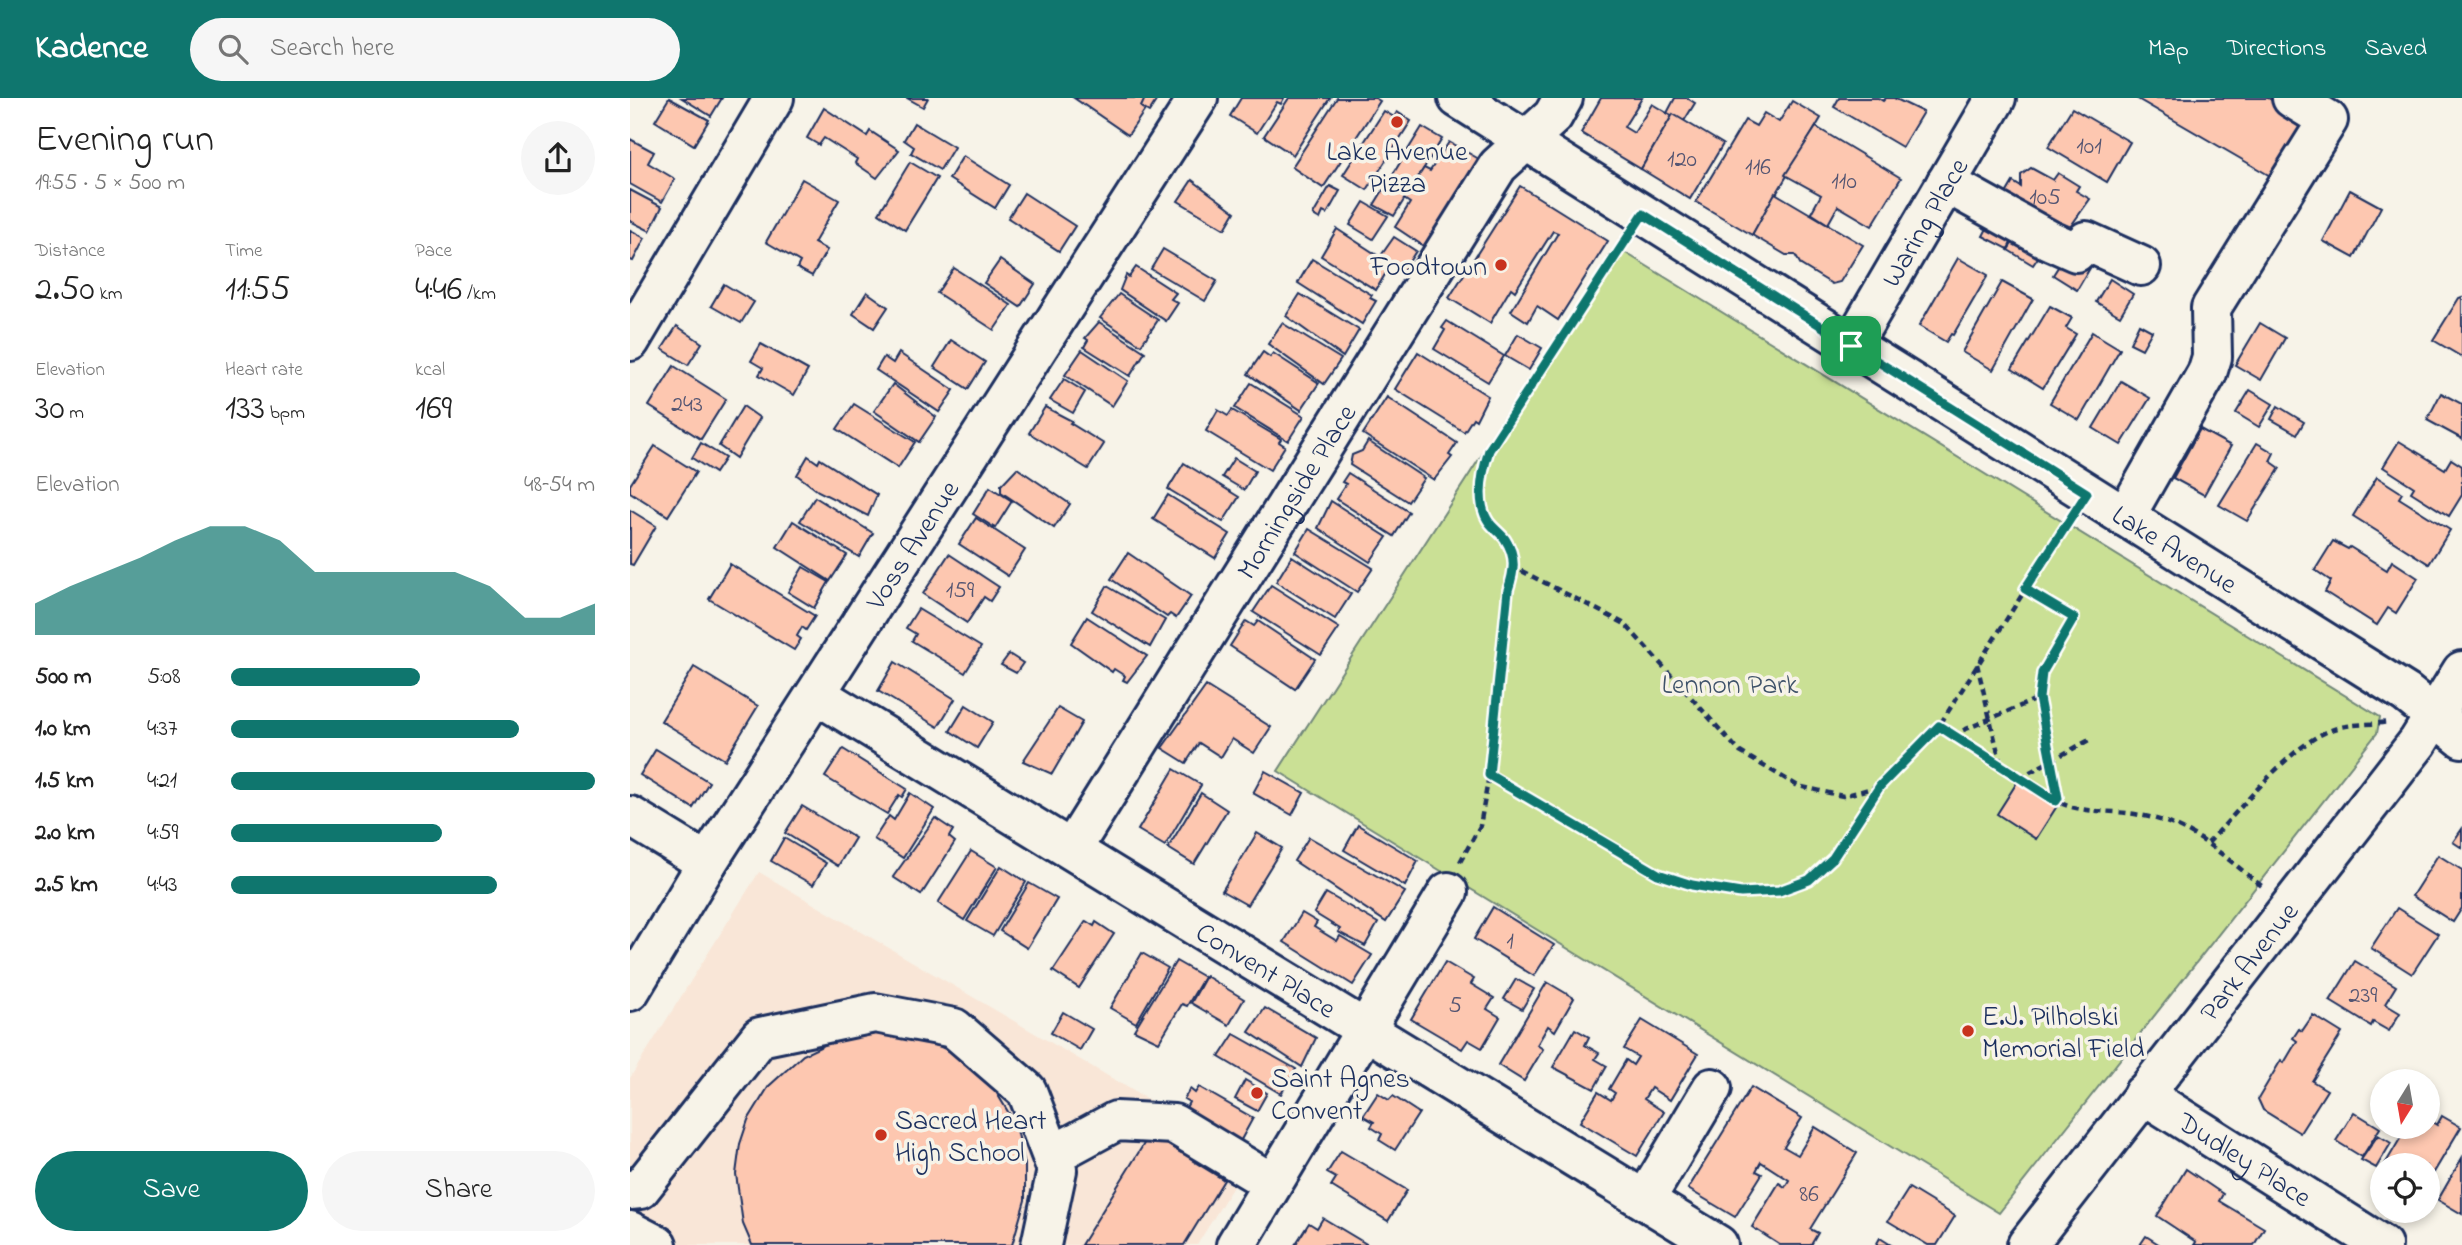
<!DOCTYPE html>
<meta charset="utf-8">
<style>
body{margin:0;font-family:"Indie Flower",sans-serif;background:#f6f6f6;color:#222;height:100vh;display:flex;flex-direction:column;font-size:26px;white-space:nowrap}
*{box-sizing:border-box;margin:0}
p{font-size:23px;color:#767676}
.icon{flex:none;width:38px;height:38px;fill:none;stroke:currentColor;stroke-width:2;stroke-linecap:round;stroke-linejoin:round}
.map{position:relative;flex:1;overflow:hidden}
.side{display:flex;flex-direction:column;background:#fff;width:630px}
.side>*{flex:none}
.needle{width:46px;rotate:191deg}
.tools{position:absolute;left:1740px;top:971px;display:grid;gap:14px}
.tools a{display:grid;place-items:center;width:70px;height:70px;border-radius:50%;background:#fff;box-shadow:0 4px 10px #0003;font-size:35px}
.pin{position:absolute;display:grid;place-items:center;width:60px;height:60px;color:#fff;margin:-30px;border-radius:14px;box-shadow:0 4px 10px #0006}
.round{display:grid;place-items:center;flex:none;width:74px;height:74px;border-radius:37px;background:#f6f6f6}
.headline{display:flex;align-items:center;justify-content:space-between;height:119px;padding:0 35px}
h1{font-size:38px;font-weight:600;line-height:52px}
.stats{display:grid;grid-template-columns:repeat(3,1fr);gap:10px;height:119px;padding:7px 35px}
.stats div{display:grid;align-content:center}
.stats b{font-size:35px;font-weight:600}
.stats small{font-size:19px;font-weight:400}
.stats p{font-size:19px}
.chart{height:196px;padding:14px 35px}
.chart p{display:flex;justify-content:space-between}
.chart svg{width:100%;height:126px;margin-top:7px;fill:#0f766e;opacity:.7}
.action{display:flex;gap:14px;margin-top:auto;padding:14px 35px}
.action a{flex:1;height:80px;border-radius:42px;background:#0f766e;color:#fff;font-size:28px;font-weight:600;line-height:80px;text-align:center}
.action a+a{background:#f6f6f6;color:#222}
ul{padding:0 35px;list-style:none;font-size:23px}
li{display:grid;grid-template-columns:112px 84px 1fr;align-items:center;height:52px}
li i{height:18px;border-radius:9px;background:#0f766e}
header{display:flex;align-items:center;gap:42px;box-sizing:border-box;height:98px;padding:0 35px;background:#0f766e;color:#fff}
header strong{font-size:33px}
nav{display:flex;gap:38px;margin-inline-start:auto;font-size:24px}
.search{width:490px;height:63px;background:#f6f6f6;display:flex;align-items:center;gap:18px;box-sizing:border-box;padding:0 24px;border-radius:38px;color:#767676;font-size:26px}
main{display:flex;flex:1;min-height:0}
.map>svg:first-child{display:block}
</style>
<header>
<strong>Kadence</strong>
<div class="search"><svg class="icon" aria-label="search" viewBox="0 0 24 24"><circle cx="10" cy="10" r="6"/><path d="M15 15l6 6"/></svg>Search here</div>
<nav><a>Map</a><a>Directions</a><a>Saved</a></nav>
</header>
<main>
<section class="side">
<div class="headline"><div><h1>Evening run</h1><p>19:55 · 5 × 500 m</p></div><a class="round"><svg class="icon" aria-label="share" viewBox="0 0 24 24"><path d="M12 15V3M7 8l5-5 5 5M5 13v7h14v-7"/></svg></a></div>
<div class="stats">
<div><p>Distance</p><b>2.50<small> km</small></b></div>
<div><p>Time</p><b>11:55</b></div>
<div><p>Pace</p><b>4:46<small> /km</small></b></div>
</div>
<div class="stats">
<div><p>Elevation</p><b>30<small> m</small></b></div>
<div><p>Heart rate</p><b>133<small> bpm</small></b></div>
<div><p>kcal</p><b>169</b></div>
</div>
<div class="chart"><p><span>Elevation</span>48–54 m</p>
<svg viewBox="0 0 160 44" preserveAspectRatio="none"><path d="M0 44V33L10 27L20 22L30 17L40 11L50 6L60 6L70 11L80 22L90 22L100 22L110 22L120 22L130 27L140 38L150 38L160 33V44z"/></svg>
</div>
<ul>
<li><b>500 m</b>5:08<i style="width:52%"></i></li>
<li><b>1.0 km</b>4:37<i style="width:79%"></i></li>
<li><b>1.5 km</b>4:21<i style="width:100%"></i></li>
<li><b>2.0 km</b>4:59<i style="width:58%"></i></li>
<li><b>2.5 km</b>4:43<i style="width:73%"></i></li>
</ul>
<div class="action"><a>Save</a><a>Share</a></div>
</section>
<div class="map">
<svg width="1832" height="1147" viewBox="0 0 1832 1147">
<rect width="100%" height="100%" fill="#f7f3e8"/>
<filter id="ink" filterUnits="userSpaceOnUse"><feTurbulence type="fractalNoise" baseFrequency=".0143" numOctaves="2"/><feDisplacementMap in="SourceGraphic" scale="14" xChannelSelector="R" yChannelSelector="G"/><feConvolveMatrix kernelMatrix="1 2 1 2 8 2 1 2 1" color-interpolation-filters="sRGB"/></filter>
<g filter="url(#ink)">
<polygon fill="#f9e6d7" points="129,774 620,1061 567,1147 0,1147 0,980"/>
<polygon fill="#cae095" stroke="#72887a" stroke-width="2" points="986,149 1750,619 1747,635 1369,1115 648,673"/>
<g fill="#fdc7b0" stroke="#1b2f5e" stroke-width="2">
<polygon points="39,0 79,22 64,47 25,23"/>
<polygon points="52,0 92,0 81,18"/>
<polygon points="277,0 298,0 293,9"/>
<polygon points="444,0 515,0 516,1 511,9 515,12 498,37"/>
<polygon points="515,0 528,0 519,14 511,9"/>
<polygon points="611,0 654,0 651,6 647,4 627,35 600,18"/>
<polygon points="659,0 700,0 663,57 634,38"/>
<polygon points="707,0 745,0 750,3 693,90 662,69"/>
<polygon points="971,0 1012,0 994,29 1004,35 1022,6 1042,18 1011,71 951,35"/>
<polygon points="1045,0 1057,0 1065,5 1054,23 1037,15"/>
<polygon points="1209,0 1248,0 1253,3 1256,0 1264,0 1293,14 1272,49 1204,9"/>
<polygon points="1506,0 1638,0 1675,21 1642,79"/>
<polygon points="1162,3 1191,20 1122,137 1066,104 1115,22 1126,28 1134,15 1149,24"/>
<polygon points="194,10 237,38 240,33 269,52 247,80 225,65 227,61 194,40 189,47 177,40"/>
<polygon points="1442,10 1500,44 1477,84 1418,49"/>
<polygon points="754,13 764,19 767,14 781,23 737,92 713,77"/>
<polygon points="1043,16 1093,46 1060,101 1011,71"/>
<polygon points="284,25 324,49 310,72 281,55 284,49 274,42"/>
<polygon points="792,29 812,41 764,118 744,107"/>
<polygon points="1186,29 1271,80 1242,128 1208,108 1198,126 1181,115 1191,97 1155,77"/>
<polygon points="0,41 24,54 18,65 45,81 32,104 0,86"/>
<polygon points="819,44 849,61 795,149 765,129 780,105 774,101 794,70 800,73"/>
<polygon points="333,58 379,87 365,110 319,81"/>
<polygon points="280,64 307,80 275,132 249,115"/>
<polygon points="1401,70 1423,82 1428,75 1449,88 1446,93 1460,101 1433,139 1373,101 1383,84 1391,89 1391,77"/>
<polygon points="172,81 209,102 184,145 197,152 182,178 167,170 170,164 136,144"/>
<polygon points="562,82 605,114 595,131 548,103"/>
<polygon points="700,88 710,93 697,116 693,114 690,121 683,117"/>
<polygon points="890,88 978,143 928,222 907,208 898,224 881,213 928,135 923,133 885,193 881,190 860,225 819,200"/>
<polygon points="0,92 32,109 20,133 0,123"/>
<polygon points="1720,92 1751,109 1724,160 1693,143"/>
<polygon points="394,95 445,128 429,153 378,120"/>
<polygon points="1145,95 1233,147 1210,184 1202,186 1171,167 1165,157 1156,157 1122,137"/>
<polygon points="734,104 758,118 743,141 720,127"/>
<polygon points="1365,115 1389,128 1378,151 1353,138"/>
<polygon points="1392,130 1417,146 1403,167 1378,152"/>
<polygon points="707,131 761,166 746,192 691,158"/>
<polygon points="0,132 15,140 3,163 0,162"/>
<polygon points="764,139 786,153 773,173 750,159"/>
<polygon points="533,151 587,183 575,203 521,171"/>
<polygon points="1437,155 1460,170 1447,192 1423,177"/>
<polygon points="1328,160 1358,177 1323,237 1321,236 1316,244 1289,228"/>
<polygon points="682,161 742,197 740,200 746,203 732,226 668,185"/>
<polygon points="370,162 405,186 390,209 354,185"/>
<polygon points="506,169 546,195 541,201 548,205 536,223 490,192 496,177 499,179"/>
<polygon points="324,170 381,207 364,232 307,195"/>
<polygon points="1480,181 1503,196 1490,218 1466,204"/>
<polygon points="1372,184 1403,201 1363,272 1332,254"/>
<polygon points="94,186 124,204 111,225 81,208"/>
<polygon points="237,194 258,209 244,230 223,216"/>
<polygon points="489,196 528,222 511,247 470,220"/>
<polygon points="670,196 729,232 713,259 656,218"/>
<polygon points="1832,199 1832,259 1803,242 1829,200"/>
<polygon points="1420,208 1442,220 1436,230 1446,236 1413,290 1382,271"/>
<polygon points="817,223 874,258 858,284 804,251 815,232 812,230"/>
<polygon points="469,224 515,254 500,278 454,249 458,242 455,240"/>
<polygon points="652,225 711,261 694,286 638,246"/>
<polygon points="1630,225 1655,240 1631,282 1605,267"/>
<polygon points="1509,226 1522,233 1512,251 1500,245"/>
<polygon points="47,228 72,245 58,267 32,251"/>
<polygon points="1462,234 1490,251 1449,322 1420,305"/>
<polygon points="888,236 912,250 899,272 875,258"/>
<polygon points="321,242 355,264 338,291 304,269"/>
<polygon points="131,246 178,272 164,297 129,277 133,270 121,263"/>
<polygon points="452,252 498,283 482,308 435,277"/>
<polygon points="633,254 640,259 643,255 689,285 671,312 618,276"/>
<polygon points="788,254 858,298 846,322 843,320 834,334 765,291"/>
<polygon points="269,255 324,292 309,314 246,272 254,259 263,265"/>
<polygon points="44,268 96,301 71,341 19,308"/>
<polygon points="434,281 455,294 443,315 420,302"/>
<polygon points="1491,283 1520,300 1491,347 1463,330"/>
<polygon points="621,285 674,318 658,343 605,310"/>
<polygon points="263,286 306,319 289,344 244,313"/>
<polygon points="1620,292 1643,306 1629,329 1606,315"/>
<polygon points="1811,295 1832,306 1832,341 1797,322"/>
<polygon points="757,299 827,345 819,357 822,359 804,382 733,336"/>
<polygon points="224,306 285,344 268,370 207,331"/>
<polygon points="113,308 130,320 106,360 89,348"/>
<polygon points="1648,308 1674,324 1667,336 1641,321"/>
<polygon points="415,309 442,323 440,325 474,346 458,371 399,335"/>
<polygon points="588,312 598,318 602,312 651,341 649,344 655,348 640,372 576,333"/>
<polygon points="1570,331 1601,348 1574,397 1543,380"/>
<polygon points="738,343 794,380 778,404 720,367 722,357 732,353"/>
<polygon points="1769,343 1815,371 1821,361 1832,368 1832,397 1819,418 1781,394 1784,389 1753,369"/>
<polygon points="71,345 95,360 85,375 62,360"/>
<polygon points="1627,345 1644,355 1640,363 1650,370 1617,423 1589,407"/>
<polygon points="25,348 66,374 38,418 0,394 0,387"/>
<polygon points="178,358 188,365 190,361 247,397 238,418 188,393 167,377"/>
<polygon points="604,360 625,373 614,392 592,379"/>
<polygon points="554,365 609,399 593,424 538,391"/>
<polygon points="387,370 440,406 424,430 371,394 371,387"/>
<polygon points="718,375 779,414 764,438 706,401 716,386 712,384"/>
<polygon points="1747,379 1772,395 1769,400 1820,432 1799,466 1723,418"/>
<polygon points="360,389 382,403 365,430 343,416"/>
<polygon points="538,397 600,436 585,460 523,421"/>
<polygon points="185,399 243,435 229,459 170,423"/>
<polygon points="701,403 757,439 740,464 688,430"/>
<polygon points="0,412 26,428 3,467 0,466"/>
<polygon points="346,420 395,452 378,478 329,446"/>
<polygon points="163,423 217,457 200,483 147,449"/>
<polygon points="679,431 743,470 727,494 665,454"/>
<polygon points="1703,443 1718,451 1720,449 1757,472 1762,463 1788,480 1766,515 1758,510 1747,527 1695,494 1701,483 1685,472"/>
<polygon points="498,455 561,498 546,520 540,516 537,519 481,481"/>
<polygon points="319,456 369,489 360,503 354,499 337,525 293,496"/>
<polygon points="662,458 721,496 705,521 646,484"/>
<polygon points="100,466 185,518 176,532 172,529 167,538 171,541 164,552 79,501"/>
<polygon points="173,469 199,484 184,510 158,494"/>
<polygon points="641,487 709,530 691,557 623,514"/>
<polygon points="477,488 535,522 520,549 462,513"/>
<polygon points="288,511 351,549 335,575 282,543 286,536 276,530"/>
<polygon points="457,519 517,558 497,584 493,582 495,578 484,571 482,574 441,545"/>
<polygon points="616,523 624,528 628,523 685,561 665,591 600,548"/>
<polygon points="379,556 393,565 386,575 371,567"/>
<polygon points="265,564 325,601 308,629 248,593"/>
<polygon points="64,569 128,608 95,662 31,623"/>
<polygon points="576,588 641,629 624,655 602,641 591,659 569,645 556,665 532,650"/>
<polygon points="336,607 363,624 347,650 320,633"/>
<polygon points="428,610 452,624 422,676 393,663"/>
<polygon points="26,651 79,684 63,710 10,677"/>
<polygon points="213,651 277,691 272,699 269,697 257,716 195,679"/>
<polygon points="544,671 571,687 535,748 508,732"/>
<polygon points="635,673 674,695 662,717 623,695"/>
<polygon points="1388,683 1427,708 1406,741 1367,716"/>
<polygon points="280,695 304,711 273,760 244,741 259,718 264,722"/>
<polygon points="571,695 597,712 564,766 538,750"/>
<polygon points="172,708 225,740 208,768 155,735"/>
<polygon points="305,720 323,732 319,739 325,744 291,797 263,779"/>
<polygon points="728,727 788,763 775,788 714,752"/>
<polygon points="1832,731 1832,750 1823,744"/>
<polygon points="627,735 652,750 617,807 592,793"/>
<polygon points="679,739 775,794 756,824 664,763"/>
<polygon points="154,740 196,765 183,787 141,763"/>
<polygon points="341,753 367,769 334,822 308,805"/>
<polygon points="1808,757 1832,772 1832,810 1823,824 1782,798"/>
<polygon points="371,768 396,784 363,838 337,823"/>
<polygon points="399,785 427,801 397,850 370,833"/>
<polygon points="696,795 748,825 735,848 708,834 710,831 684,815"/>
<polygon points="863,809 924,847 904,878 844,841"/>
<polygon points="1767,810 1808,836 1782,876 1741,850"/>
<polygon points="672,815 687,824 684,829 707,843 710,838 742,857 723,887 654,844"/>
<polygon points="456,823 464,828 466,824 484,836 449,890 423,873"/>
<polygon points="512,855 538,870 506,925 480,910"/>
<polygon points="546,863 574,879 557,908 552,906 529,944 504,932"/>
<polygon points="1725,863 1766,888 1755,906 1770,915 1759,933 1743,924 1741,928 1700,903"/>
<polygon points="815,864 844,881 841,886 864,900 857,911 870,919 852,950 838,942 832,951 781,921"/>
<polygon points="576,878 614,901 599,927 561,905"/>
<polygon points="886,881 904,891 892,911 874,901"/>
<polygon points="917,884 944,900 925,933 918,928 907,947 913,951 894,983 868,967"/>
<polygon points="635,910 686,940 672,969 619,934"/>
<polygon points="433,914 462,931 450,952 421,935"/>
<polygon points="1683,917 1712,935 1682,983 1697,992 1670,1035 1633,1012 1628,1001 1651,962 1654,965 1667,943 1663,940 1669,931 1672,933"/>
<polygon points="1012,922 1068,956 1040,1002 1021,990 1014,1001 1034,1014 1007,1058 950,1024 968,994 981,1002 985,995 979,991 996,962 1003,967 1008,959 994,951"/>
<polygon points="945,931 959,939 955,947 969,955 965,961 977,968 964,991 923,969"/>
<polygon points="264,935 294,941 330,958 360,984 386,1027 395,1067 395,1102 382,1147 122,1147 113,1126 106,1076 110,1046 118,1022 139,988 173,957 205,942 229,936"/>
<polygon points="604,936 666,971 651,996 589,959"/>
<polygon points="615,982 637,995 627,1013 605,1001"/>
<polygon points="569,989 623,1020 606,1051 551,1019 559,1004 554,1001 560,991 565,995"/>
<polygon points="1121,989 1172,1020 1154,1049 1168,1057 1185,1029 1227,1055 1180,1131 1188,1135 1181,1147 1150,1147 1122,1129 1149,1085 1155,1089 1159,1082 1131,1064 1126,1073 1132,1076 1105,1119 1058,1091"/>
<polygon points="748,995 759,1002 763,998 789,1015 765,1052 749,1042 752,1036 741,1029 744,1024 733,1018"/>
<polygon points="1724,1014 1750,1030 1732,1059 1706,1043"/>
<polygon points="1812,1018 1831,1029 1797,1086 1797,1068 1754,1068 1777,1029 1786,1034 1789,1029 1797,1029 1797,1021 1807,1027"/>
<polygon points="520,1036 551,1055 560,1041 572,1048 563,1063 594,1082 554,1147 451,1147"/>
<polygon points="1748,1037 1761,1045 1746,1070 1731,1062"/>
<polygon points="711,1053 777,1092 758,1123 701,1088 706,1080 697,1075"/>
<polygon points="1832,1060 1832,1116 1808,1102"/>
<polygon points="1556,1071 1593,1096 1589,1103 1634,1130 1624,1147 1564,1147 1566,1144 1527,1118"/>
<polygon points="1279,1090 1325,1118 1307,1147 1298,1147 1258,1123"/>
<polygon points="693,1120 738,1147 665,1147 679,1125 687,1130"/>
<polygon points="1516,1138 1530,1147 1510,1147"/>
<polygon points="1250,1140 1261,1147 1246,1147"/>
</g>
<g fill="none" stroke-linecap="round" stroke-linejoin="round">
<g stroke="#1b2f5e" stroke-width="44">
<g id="minor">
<path id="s1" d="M828,0L1776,595L1832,640"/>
<polyline points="1316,85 1419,142 1446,154 1456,143 1511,168"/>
<polyline points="0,243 144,0"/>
<path id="s2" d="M1221,248L1366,0"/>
<polyline points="1495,419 1577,275 1582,259 1581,210 1698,22 1662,0"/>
<path id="s3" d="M186,596L1088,1147"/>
<polyline points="0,718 77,765"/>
<path id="s4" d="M442,751L868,68L923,18L933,0"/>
<path id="s5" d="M0,893L77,765L568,0"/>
<path id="s6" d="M1513,996L1752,1147"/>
<polyline points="423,1057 486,1023 544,1026 642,1085"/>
<polyline points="0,1092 10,1091 130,939 245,915 324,930 397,993 427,1072 411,1147"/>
<polyline points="1015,1102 1082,990"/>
<polyline points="0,1133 27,1147"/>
<polyline points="606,1147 818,794"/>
<path id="s7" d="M1397,1147L1788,644L1832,573"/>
</g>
</g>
<g stroke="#1b2f5e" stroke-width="4.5" stroke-dasharray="7 5" stroke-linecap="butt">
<polyline points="995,143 859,352 851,400 856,420 876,442 886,470 995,526 1110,654 1168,688 1213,698 1250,688 1309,628 1440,421"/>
<polyline points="1395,491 1444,520 1412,575 1409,600"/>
<polyline points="1347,566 1370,663 1368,666"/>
<path d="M1309,628L1426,703C1455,717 1479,711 1510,717C1563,727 1592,757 1633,789"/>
<polyline points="1322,637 1409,600 1428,700 1426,703"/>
<polyline points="859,677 1028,776 1061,787 1110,795 1149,793 1179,782 1203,760 1249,690"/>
<polyline points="1389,680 1461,641"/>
<path d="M1578,745C1609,713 1661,646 1701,632C1720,625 1740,627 1759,624"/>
<polyline points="830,764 850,728 859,677 878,492 886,470"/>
</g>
<use href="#minor" stroke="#f7f3e8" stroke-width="38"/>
</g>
</g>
<g fill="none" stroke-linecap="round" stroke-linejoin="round" filter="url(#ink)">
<g stroke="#fff" stroke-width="14">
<path id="route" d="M1013,116L1457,395L1395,491L1444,520L1412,575L1409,600L1428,700L1426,703L1309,628L1250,688L1203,760L1179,782L1149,793L1111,795L1062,787L1028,776L859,677L878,492C884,474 887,459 875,441C870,434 861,429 857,421C846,402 853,371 859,352Z"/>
</g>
<use href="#route" stroke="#0f766e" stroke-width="9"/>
</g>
<g fill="#c8321e" stroke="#f7f3e8" stroke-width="2.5">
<circle cx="767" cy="24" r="7"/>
<circle cx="871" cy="167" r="7"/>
<circle cx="1338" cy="933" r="7"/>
<circle cx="627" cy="995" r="7"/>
<circle cx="251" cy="1037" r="7"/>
</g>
<g text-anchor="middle" stroke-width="7" stroke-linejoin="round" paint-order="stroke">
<g font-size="24" fill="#545572">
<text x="1459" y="55">101</text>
<text x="1052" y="68">120</text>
<text x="1128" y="76">116</text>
<text x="1214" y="90">110</text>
<text x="1415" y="106">105</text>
<text x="57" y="313">243</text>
<text x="330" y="499">159</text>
<text x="880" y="850">1</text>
<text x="1733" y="904">239</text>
<text x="825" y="914">5</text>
<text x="1179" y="1103">86</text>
</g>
<g font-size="28" fill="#1b2f5e" stroke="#f7f3e8" text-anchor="start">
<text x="767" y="62" text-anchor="middle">Lake Avenue<tspan x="767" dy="32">Pizza</tspan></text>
<text x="857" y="177" text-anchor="end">Foodtown</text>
<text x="1352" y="927">E.J. Pilholski<tspan x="1352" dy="32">Memorial Field</tspan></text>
<text x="641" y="989">Saint Agnes<tspan x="641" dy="32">Convent</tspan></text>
<text x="265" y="1031">Sacred Heart<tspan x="265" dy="32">High School</tspan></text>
</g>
<g font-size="28" fill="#1b2f5e" stroke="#f7f3e8">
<text dy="10" stroke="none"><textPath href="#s2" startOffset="144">Waring Place</textPath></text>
<text dy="10" stroke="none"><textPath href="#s4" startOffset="422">Morningside Place</textPath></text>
<text dy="10" stroke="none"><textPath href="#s5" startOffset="528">Voss Avenue</textPath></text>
<text dy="10" stroke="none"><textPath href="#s1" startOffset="847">Lake Avenue</textPath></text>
<text dy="10" stroke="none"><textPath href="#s7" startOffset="360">Park Avenue</textPath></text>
<text dy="10" stroke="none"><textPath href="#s3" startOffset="528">Convent Place</textPath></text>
<text dy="10" stroke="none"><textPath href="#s6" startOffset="121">Dudley Place</textPath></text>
</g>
<g font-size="28" fill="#3e5269" stroke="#f7f3e8">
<text x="1100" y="595">Lennon Park</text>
</g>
</g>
</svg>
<div class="tools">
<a><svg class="needle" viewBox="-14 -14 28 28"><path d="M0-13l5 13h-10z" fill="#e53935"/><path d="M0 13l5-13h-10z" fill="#767676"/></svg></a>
<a><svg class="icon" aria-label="locate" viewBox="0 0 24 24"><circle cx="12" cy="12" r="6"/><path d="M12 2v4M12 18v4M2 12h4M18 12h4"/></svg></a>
</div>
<div class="pin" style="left:1221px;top:248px;background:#1e9e55"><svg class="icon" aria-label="arrive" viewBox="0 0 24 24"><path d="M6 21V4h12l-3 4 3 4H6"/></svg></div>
</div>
</main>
